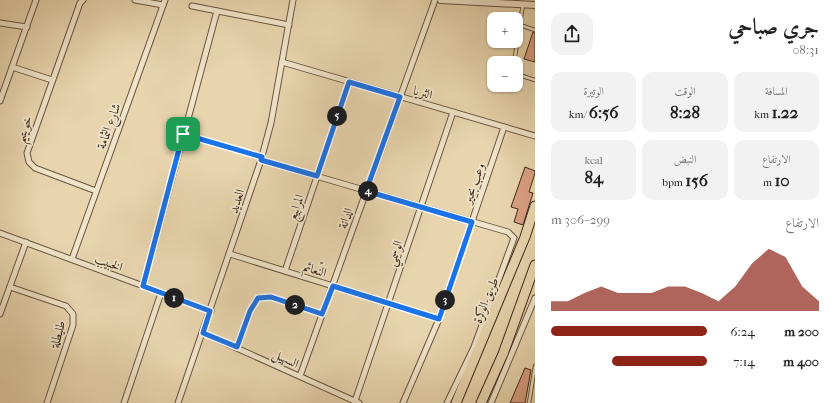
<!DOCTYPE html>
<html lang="ar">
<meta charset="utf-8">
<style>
body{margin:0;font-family:"IM FELL French Canon",Amiri,serif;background:#f2f2f2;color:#222;direction:rtl;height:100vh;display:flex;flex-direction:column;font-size:15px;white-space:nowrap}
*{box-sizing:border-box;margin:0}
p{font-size:13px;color:#767676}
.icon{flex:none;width:22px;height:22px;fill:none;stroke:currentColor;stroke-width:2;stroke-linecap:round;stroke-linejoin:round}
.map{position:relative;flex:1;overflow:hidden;direction:ltr}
.details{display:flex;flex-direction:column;background:#fff;width:300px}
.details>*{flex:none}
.fabs{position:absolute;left:487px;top:12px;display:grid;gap:8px}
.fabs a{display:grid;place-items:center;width:36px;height:36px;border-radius:8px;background:#fff;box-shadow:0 1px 3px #0004;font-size:20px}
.pin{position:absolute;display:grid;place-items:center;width:34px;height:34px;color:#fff;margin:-17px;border-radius:8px;box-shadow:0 2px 6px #0006}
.km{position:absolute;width:20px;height:20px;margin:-10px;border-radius:50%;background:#222;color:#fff;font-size:11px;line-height:20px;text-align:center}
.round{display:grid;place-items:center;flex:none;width:42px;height:42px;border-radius:12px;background:#f2f2f2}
.headline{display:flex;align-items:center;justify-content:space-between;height:68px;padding:0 16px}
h1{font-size:22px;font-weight:800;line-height:30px}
.metrics{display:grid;grid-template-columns:repeat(3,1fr);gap:6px;height:68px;padding:4px 16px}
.metrics div{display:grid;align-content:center;border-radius:10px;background:#f2f2f2;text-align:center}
.metrics b{font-size:17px;font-weight:800}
.metrics small{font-size:11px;font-weight:400}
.metrics p{font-size:11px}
.chart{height:112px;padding:8px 16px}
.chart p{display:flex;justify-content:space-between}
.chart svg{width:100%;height:72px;margin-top:4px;fill:#8f2418;opacity:.7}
ul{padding:0 16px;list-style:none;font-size:13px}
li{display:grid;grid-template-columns:64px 48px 1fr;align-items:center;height:30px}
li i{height:10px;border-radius:5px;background:#8f2418}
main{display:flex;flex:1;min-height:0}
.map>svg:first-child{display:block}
</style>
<main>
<section class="details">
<div class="headline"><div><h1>جري صباحي</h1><p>08:31</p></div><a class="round"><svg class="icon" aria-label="share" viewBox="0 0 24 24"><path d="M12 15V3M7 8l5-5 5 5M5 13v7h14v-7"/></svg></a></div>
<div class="metrics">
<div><p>المسافة</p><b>1.22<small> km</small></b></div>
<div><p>الوقت</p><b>8:28</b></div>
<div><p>الوتيرة</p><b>6:56<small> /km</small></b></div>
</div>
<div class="metrics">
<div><p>الارتفاع</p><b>10<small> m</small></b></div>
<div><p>النبض</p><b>156<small> bpm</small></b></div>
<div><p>kcal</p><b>84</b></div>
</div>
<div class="chart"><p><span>الارتفاع</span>299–306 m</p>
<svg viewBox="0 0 160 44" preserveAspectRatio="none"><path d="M0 44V38L10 38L20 33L30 29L40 33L50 33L60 33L70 29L80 29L90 33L100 38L110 29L120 15L130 6L140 11L150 29L160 38V44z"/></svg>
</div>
<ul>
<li><b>200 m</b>6:24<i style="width:100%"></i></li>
<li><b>400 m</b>7:14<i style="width:61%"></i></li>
</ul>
</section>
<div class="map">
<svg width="535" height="403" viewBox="0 0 535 403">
<rect width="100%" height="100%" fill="#e8d5ae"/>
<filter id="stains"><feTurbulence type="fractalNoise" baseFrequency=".005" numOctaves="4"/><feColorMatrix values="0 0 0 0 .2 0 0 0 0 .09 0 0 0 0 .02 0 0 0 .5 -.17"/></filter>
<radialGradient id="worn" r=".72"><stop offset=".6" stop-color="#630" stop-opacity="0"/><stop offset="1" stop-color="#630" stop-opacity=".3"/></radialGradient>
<g fill="#d89f81" stroke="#3e2a1d">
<polygon points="533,32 535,33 535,62 524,59"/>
<polygon points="525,167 535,171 535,173 529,192 533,193 523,225 514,222 518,209 511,207"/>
<polygon points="525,368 531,370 525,403 510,403"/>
</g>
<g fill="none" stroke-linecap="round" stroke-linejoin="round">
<g stroke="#685541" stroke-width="4.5">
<g id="service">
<polyline points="520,25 535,30"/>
<polyline points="514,63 523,4"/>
<polyline points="516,74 535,80"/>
<polyline points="529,403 535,366"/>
</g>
</g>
<g stroke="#685541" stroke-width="7">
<g id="minor">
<polyline points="83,0 80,3 27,153 29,162 35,168 96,191"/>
<polyline points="135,0 163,5"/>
<polyline points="192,6 289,25"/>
<polyline points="0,23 27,27"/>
<polyline points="282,62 535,136"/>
<polyline points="12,67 52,80"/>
<polyline points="0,101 36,0"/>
<polyline points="183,134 262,157"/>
<polyline points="261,160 508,232 514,238 474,347 447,403"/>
<polyline points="0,233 211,311"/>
<polyline points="230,254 439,319"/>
<polyline points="72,259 165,0"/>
<polyline points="285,271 349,82"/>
<polyline points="143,286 217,11"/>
<polyline points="10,287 66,306 73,314 73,325 47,403"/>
<polyline points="0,314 26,242"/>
<polyline points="203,333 359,403"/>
<polyline points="237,347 250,311 258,298 271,297 322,314"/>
<polyline points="300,376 435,0"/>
<polyline points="355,401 453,112"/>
<polyline points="124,403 161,293"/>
<polyline points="178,403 261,160 271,123 293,0"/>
<polyline points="403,403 439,319 504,127"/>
<polyline points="491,403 535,298"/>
</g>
</g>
<g stroke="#685541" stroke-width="8">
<polyline id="tertiary" points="441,0 535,5"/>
</g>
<g stroke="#3e2a1d" stroke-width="11">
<g id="trunk">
<polyline points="456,403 525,237 535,206"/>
<polyline points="481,403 503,354 535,265"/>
</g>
</g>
<use href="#service" stroke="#f0e4ca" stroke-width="2.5"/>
<use href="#minor" stroke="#f0e4ca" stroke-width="5"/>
<use href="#tertiary" stroke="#f0e4ca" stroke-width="6"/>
<use href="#trunk" stroke="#e8d5ae" stroke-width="9"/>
</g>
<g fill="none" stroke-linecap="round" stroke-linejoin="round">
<g stroke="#fff" stroke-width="8">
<polygon id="route" points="349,82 400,97 366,191 472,222 439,319 333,286 322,314 271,297 258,298 250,311 237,347 203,333 210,311 143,286 183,134 262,157 261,160 317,176"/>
</g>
<use href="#route" stroke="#1a73e8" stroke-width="5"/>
</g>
<g text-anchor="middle" stroke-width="3.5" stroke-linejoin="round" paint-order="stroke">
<g font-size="13" fill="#3e2a1d" stroke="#f0e4ca">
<text transform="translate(423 92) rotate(16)" y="5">الثريا</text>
<text transform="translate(108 126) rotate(-70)" y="5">شارع الثمامة</text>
<text transform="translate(23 129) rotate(-71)" y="5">خويتيم</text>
<text transform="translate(473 183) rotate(-71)" y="5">وعب بحير</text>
<text transform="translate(236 201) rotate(-72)" y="5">العديد</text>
<text transform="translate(295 207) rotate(-71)" y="5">المرابيع</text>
<text transform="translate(345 218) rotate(-70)" y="5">الدانة</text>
<text transform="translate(394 253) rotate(-71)" y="5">الوسمي</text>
<text transform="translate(109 262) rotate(21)" y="5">الخبيب</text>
<text transform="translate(315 269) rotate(17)" y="5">النًعائم</text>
<text transform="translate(485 300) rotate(-68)" y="5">طريق الوكرة</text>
<text transform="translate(57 334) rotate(-75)" y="5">طليطلة</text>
<text transform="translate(286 358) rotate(25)" y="5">السهيل</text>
</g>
</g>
<rect width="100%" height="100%" filter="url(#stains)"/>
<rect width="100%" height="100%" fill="url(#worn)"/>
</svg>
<div class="fabs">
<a>+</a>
<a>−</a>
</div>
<div class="pin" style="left:183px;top:134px;background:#1e9e55"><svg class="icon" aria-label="arrive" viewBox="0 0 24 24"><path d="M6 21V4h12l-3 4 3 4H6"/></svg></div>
<b class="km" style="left:174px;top:298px">1</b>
<b class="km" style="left:295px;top:305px">2</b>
<b class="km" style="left:445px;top:300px">3</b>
<b class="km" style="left:368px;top:191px">4</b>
<b class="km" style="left:337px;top:116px">5</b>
</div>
</main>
